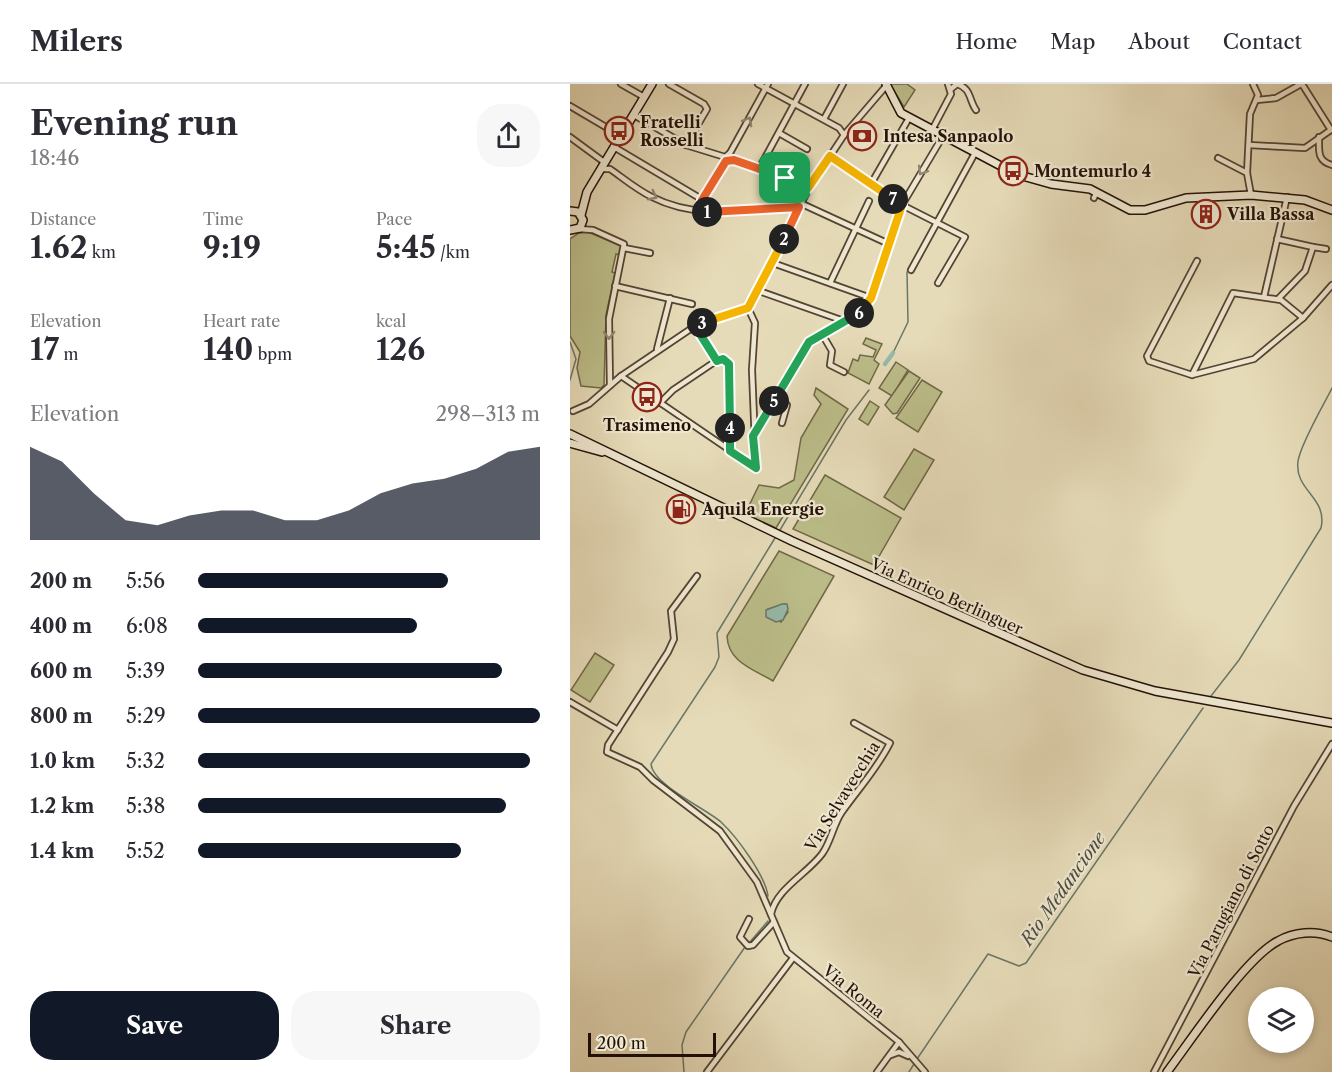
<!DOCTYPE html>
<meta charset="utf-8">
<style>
body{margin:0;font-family:"Libre Caslon Text",serif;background:#f7f7f7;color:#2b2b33;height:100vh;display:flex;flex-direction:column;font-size:22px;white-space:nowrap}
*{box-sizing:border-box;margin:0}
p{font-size:20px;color:#7c7c81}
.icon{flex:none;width:33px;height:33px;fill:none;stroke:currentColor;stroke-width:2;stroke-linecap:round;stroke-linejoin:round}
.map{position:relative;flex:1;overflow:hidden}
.sheet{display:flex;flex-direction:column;background:#fff;width:570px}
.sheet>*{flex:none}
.buttons{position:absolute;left:678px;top:903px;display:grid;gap:12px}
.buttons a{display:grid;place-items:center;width:66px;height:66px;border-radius:50%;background:#fff;box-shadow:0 3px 9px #0003;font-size:30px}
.scale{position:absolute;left:18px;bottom:15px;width:128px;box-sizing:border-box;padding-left:6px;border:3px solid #231107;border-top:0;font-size:16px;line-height:21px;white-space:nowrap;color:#231107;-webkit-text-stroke:4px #efe8d1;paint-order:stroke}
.pin{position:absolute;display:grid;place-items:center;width:51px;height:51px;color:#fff;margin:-26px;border-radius:12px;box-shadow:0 3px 9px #0006}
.km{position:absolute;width:30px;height:30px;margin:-15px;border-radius:50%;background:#222;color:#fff;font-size:16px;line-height:30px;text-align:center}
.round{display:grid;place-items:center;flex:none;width:63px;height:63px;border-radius:24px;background:#f7f7f7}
.head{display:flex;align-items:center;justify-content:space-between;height:102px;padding:0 30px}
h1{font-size:33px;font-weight:800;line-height:45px}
.metrics{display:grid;grid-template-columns:repeat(3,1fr);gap:9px;height:102px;padding:6px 30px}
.metrics div{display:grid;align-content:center}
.metrics b{font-size:30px;font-weight:800}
.metrics small{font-size:16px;font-weight:400}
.metrics p{font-size:16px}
.chart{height:168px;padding:12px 30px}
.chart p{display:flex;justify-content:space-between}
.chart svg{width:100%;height:108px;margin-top:6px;fill:#111827;opacity:.7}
.primary-button{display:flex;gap:12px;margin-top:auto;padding:12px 30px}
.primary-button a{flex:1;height:69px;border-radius:24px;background:#111827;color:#fff;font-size:24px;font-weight:800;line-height:69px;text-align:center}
.primary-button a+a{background:#f7f7f7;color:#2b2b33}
ul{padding:0 30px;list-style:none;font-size:20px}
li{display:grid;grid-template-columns:96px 72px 1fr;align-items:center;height:45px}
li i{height:15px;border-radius:8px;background:#111827}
header{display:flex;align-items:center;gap:36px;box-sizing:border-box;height:84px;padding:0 30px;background:#fff;border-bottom:2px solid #e1e1e2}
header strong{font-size:28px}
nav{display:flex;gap:33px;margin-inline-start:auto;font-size:21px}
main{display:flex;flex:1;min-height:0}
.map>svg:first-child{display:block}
</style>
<header>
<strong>Milers</strong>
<nav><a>Home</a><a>Map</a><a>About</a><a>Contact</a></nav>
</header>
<main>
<section class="sheet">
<div class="head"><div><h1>Evening run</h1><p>18:46</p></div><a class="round"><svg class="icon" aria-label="share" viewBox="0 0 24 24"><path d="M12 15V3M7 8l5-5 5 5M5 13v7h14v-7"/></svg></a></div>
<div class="metrics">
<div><p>Distance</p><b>1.62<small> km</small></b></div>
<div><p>Time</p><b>9:19</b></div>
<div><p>Pace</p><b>5:45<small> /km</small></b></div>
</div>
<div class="metrics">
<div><p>Elevation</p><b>17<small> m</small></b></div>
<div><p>Heart rate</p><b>140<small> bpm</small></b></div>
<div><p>kcal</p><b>126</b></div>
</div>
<div class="chart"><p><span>Elevation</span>298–313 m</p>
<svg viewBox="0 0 160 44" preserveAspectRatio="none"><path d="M0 44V6L10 12L20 25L30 36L40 38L50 34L60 32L70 32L80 36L90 36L100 32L110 25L120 21L130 19L140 15L150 8L160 6V44z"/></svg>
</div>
<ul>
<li><b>200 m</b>5:56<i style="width:73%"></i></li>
<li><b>400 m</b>6:08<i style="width:64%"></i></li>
<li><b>600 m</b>5:39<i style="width:89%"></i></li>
<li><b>800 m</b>5:29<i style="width:100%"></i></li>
<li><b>1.0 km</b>5:32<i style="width:97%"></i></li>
<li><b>1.2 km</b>5:38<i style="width:90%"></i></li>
<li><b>1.4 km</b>5:52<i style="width:77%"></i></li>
</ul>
<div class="primary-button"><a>Save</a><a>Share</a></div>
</section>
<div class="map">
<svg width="762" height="988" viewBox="0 0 762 988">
<rect width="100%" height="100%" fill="#e6dbb8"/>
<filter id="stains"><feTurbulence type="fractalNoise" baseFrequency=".00333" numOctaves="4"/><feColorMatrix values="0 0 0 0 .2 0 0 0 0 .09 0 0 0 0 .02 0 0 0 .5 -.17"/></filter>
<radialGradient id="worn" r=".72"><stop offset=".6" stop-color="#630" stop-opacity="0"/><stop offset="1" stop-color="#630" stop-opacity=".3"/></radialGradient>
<g fill="#bcbe8a" stroke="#706848" stroke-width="1.5" fill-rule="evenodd">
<polygon points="320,0 337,0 345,6 334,23"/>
<polygon points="18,148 52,162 50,171 46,170 42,188 45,189 36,231 34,301 31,304 11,302 7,284 10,268 0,252 0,155 9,149"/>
<polygon points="296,254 312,260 304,276 309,280 299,300 278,289 283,275 288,277 290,271 303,273 306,266 293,260"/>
<polygon points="326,278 338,286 322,312 309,304"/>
<polygon points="339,287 350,294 327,329 323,330 315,321"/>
<polygon points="352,296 372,308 348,348 326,334"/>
<polygon points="246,304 278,325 206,444 175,430 189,401 209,404 224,396 231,354 251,320 244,311"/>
<polygon points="300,317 309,323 298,341 289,335"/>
<polygon points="344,365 364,376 334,426 314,413"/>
<polygon points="255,391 331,434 304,481 223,445"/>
<path d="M209,467L264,492L203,597C183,585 158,578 157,552ZM215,520L218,528L211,538L198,525Z"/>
<polygon points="25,569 44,581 20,618 1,606"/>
</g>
<polygon fill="#97bbab" stroke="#697769" stroke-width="1.5" points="212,520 217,520 218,525 213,536 206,538 196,533 196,526"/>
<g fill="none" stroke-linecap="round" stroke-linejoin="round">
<g stroke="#697769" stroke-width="1.5">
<polyline points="0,258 6,275 0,296"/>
<polyline points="323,269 338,238 337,188"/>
<polyline points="210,446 276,336 299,306"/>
<path d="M641,612L669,576L751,444C758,413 724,407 728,377C731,359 753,322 762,304"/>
<path d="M198,812C195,791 167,753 151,738C135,724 83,701 81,680L145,583L149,573L147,549L205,454"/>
<polyline points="179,859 198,837"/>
<polyline points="347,975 418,870 449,882 456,879 633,624"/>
<polyline points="114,988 112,961 116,948 175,863"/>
<polyline points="339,988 344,980"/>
</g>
<polyline stroke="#97bbab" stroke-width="4.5" points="315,280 323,269"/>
<g stroke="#544433" stroke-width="8">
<g id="street">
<polyline points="51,0 74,13"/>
<polyline points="99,0 134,20 137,25 116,61"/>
<polyline points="188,0 269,44 274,51"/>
<polyline points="732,0 761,46"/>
<path d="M381,5L387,0C401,4 399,16 406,26"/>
<polyline points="687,16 706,14 731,0"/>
<polyline points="0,22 51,52"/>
<polyline points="64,31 116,61 155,73 160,69"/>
<polyline points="254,35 273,0"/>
<polyline points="362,46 381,10 378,0"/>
<polyline points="209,49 237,65"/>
<polyline points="0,53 34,78"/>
<path d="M749,53C749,67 747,77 762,81"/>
<polyline points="679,61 735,64 762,45"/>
<polyline points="44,63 133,116"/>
<polyline points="160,69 198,0"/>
<polyline points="260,72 332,121 395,153 368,199"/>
<polyline points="648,74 677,89"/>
<polyline points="163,76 239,104"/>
<path d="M33,85H40C53,94 67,106 82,113C129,137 179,125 229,123"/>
<polyline points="189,85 235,0"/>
<polyline points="301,100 339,34"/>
<polyline points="681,111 677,89 680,30 688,11 683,0"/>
<polyline points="524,114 526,109"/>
<polyline points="230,119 319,160"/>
<polyline points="129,127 133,116 153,81 156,77 163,76"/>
<polyline points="9,145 23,146 54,160 39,235 40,301"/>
<polyline points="707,155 743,163 735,187 708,215"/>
<polyline points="743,163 756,165"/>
<polyline points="54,164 80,169"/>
<polyline points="627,177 577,272 579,277 622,291 684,275 733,234 762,201"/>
<polyline points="200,178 301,214"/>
<polyline points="341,186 405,69"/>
<polyline points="260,199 299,117"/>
<polyline points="45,202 122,220"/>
<polyline points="186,206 274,237"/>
<polyline points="694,213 717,113"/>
<polyline points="178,224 185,239 182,286 186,384"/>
<polyline points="125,242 147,277"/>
<polyline points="252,250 262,267 260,281 274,288"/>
<polyline points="87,265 100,214"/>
<polyline points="622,291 663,209 711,216 733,234"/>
<polyline points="51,292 186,384"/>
<polyline points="208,311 217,321 212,339"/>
<polyline points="90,319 103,306 149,275 155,276 159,280 160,367"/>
<polyline points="3,327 19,320 51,292 125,242 178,224 239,104 274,51 316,2"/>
<polyline points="183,352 237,259 297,222 332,121 373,52"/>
<polyline points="127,492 101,527 104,555 98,568 38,661 37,668 70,683 83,696 150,747 187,798 217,868 329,958 355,988"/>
<polyline points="0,618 48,646"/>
<path d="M201,830C206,805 237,790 252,770C261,758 263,741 272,728C289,704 307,685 320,659L284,639"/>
<polyline points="179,835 170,853 178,862 183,861 203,839"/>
<polyline points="321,971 329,968 338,972"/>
<polyline points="137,988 223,874"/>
<polyline points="307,988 329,958"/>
<polyline points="584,988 724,722 762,660"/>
</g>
</g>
<g stroke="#231107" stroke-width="10">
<g id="secondary">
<polyline points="316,0 331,29 446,90 481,100 520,105 560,126 575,126 616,114 681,111 735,116 762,126"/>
<polyline points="0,127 8,128 13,136 10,144 0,146"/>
<polyline points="11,131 17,108 82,0"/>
<polyline points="0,350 222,457 513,586 585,607 762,639"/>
<polyline points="0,359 32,368"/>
<path d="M597,988C622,955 675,874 708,857C724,848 745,846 762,853"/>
</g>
</g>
<use href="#street" stroke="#efe8d1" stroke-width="4.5"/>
<use href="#secondary" stroke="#efe8d1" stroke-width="7"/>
</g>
<defs><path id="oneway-chevron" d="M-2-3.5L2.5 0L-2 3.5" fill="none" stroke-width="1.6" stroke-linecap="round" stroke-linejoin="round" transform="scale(1.5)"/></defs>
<g stroke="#938776">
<use href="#oneway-chevron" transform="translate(178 37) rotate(-61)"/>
<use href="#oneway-chevron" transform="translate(352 87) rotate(121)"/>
<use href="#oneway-chevron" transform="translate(83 112) rotate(27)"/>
<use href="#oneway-chevron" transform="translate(39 251) rotate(91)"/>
</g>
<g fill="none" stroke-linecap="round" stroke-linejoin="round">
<g stroke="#fff" stroke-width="12">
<polyline id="split-1" points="137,128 129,127 132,116 156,77 164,76 215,94"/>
</g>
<g stroke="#fff" stroke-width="12">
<polyline id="split-2" points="137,128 229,123 214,155"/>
</g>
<g stroke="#fff" stroke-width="12">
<polyline id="split-3" points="132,239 178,224 214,155"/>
</g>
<g stroke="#fff" stroke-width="12">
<polyline id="split-4" points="132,239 125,242 147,277 153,275 159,280 160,344"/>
</g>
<g stroke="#fff" stroke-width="12">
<polyline id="split-5" points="160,344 160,367 186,384 183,352 204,317"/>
</g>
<g stroke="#fff" stroke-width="12">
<polyline id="split-6" points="204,317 239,258 289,229"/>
</g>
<g stroke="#fff" stroke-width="12">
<polyline id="split-7" points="289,229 301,214 332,121 323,115"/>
</g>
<g stroke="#fff" stroke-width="12">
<polyline id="split-8" points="215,94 238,104 260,72 323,115"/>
</g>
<use href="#split-1" stroke="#f0652b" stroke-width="8"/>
<use href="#split-2" stroke="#f0652b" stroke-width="8"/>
<use href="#split-3" stroke="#f5b400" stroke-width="8"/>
<use href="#split-4" stroke="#22a559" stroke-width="8"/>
<use href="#split-5" stroke="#22a559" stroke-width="8"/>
<use href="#split-6" stroke="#22a559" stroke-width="8"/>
<use href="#split-7" stroke="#f5b400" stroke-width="8"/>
<use href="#split-8" stroke="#f5b400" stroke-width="8"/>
</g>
<defs>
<g id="bus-ring" transform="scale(1.5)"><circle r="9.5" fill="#efe8d1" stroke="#8f2418" stroke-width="1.5"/><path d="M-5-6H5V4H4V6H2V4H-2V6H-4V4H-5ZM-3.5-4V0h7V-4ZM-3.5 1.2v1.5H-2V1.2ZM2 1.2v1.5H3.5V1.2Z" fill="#8f2418"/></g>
<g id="bank-ring" transform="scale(1.5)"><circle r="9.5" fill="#efe8d1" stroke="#8f2418" stroke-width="1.5"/><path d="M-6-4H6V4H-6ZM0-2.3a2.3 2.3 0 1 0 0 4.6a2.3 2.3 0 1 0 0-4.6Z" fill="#8f2418"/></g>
<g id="building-ring" transform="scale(1.5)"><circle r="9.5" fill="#efe8d1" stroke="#8f2418" stroke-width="1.5"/><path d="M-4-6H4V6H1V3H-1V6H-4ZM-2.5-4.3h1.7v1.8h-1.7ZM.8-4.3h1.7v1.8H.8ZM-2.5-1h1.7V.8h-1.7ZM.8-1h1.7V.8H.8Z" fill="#8f2418"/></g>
<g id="fuel-ring" transform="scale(1.5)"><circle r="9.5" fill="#efe8d1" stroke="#8f2418" stroke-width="1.5"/><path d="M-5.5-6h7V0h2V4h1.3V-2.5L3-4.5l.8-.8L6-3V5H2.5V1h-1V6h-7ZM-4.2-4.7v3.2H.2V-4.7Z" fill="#8f2418"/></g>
</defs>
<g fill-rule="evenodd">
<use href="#bus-ring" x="49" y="47"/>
<use href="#bank-ring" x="292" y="52"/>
<use href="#bus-ring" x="443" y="87"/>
<use href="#building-ring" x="636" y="130"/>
<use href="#bus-ring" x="77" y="313"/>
<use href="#fuel-ring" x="111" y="425"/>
</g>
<g text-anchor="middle" stroke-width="4.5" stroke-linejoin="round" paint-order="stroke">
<g font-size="16" font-weight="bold" fill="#231107" stroke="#efe8d1" text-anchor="start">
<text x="70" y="44">Fratelli<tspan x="70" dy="18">Rosselli</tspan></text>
<text x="313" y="58">Intesa Sanpaolo</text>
<text x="464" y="93">Montemurlo 4</text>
<text x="657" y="136">Villa Bassa</text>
<text x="77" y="347" text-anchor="middle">Trasimeno</text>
<text x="132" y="431">Aquila Energie</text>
</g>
<g font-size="16" fill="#231107" stroke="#efe8d1">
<text transform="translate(377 512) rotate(24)" y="6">Via Enrico Berlinguer</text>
<text transform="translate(272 712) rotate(-58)" y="6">Via Selvavecchia</text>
<text transform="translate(661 817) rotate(-63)" y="6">Via Parugiano di Sotto</text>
<text transform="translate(284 907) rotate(39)" y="6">Via Roma</text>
</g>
<g font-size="18" font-style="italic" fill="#4c4c40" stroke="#efe8d1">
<text transform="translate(493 805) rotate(-55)" y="6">Rio Medancione</text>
</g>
</g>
<rect width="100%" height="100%" filter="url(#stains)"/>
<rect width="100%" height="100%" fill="url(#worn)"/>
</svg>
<div class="buttons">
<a><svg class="icon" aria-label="layers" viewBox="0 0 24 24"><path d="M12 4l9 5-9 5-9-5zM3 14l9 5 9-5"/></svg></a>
</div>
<div class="scale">200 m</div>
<div class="pin" style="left:215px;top:94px;background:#1e9e55"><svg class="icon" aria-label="arrive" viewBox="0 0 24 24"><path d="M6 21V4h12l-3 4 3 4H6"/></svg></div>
<b class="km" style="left:137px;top:128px">1</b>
<b class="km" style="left:214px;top:155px">2</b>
<b class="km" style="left:132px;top:239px">3</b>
<b class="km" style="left:160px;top:344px">4</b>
<b class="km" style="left:204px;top:317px">5</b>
<b class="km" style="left:289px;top:229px">6</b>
<b class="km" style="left:323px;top:115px">7</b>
</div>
</main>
